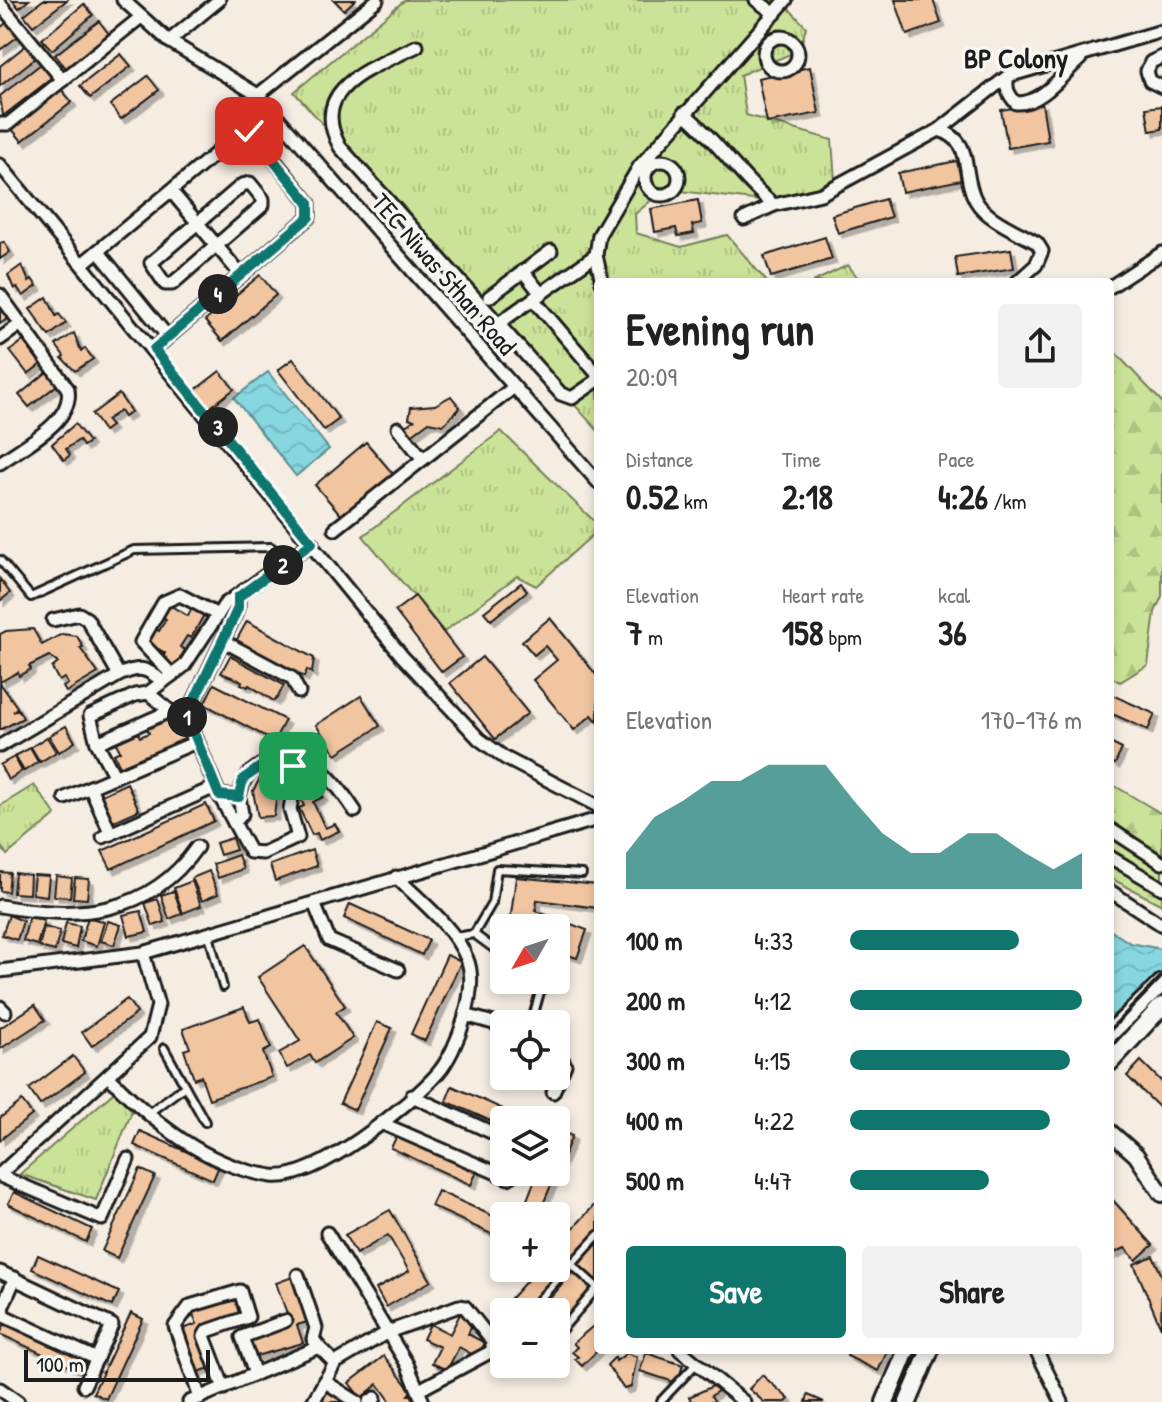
<!DOCTYPE html>
<meta charset="utf-8">
<style>
body{margin:0;font-family:"Patrick Hand",sans-serif;background:#f2f2f2;color:#202124;height:100vh;display:flex;flex-direction:column;font-size:30px;white-space:nowrap}
*{box-sizing:border-box;margin:0}
p{font-size:26px;color:#757577}
.icon{flex:none;width:44px;height:44px;fill:none;stroke:currentColor;stroke-width:2;stroke-linecap:round;stroke-linejoin:round}
.map{position:relative;flex:1;overflow:hidden}
.details{position:absolute;left:594px;top:278px;width:520px;height:1076px;display:flex;flex-direction:column;background:#fff;border-radius:8px;box-shadow:0 4px 12px #0003}
.details>*{flex:none}
.needle{width:52px;rotate:231deg}
.tools{position:absolute;left:490px;top:914px;display:grid;gap:16px}
.tools a{display:grid;place-items:center;width:80px;height:80px;border-radius:8px;background:#fff;box-shadow:0 4px 12px #0003;font-size:40px}
.scale{position:absolute;left:24px;bottom:20px;width:186px;box-sizing:border-box;padding-left:8px;border:4px solid #1c1c1c;border-top:0;font-size:22px;line-height:28px;white-space:nowrap;color:#1c1c1c;-webkit-text-stroke:6px #f6f6f2;paint-order:stroke}
.pin{position:absolute;display:grid;place-items:center;width:68px;height:68px;color:#fff;margin:-34px;border-radius:16px;box-shadow:0 4px 12px #0006}
.km{position:absolute;width:40px;height:40px;margin:-20px;border-radius:50%;background:#222;color:#fff;font-size:22px;line-height:40px;text-align:center}
.round{display:grid;place-items:center;flex:none;width:84px;height:84px;border-radius:8px;background:#f2f2f2}
.head{display:flex;align-items:center;justify-content:space-between;height:136px;padding:0 32px}
h1{font-size:44px;font-weight:700;line-height:60px}
.stats{display:grid;grid-template-columns:repeat(3,1fr);gap:12px;height:136px;padding:8px 32px}
.stats div{display:grid;align-content:center}
.stats b{font-size:34px;font-weight:700}
.stats small{font-size:22px;font-weight:400}
.stats p{font-size:22px}
.chart{height:224px;padding:16px 32px}
.chart p{display:flex;justify-content:space-between}
.chart svg{width:100%;height:144px;margin-top:8px;fill:#0f766e;opacity:.7}
.primary-button{display:flex;gap:16px;margin-top:auto;padding:16px 32px}
.primary-button a{flex:1;height:92px;border-radius:8px;background:#0f766e;color:#fff;font-size:32px;font-weight:700;line-height:92px;text-align:center}
.primary-button a+a{background:#f2f2f2;color:#202124}
ul{padding:0 32px;list-style:none;font-size:26px}
li{display:grid;grid-template-columns:128px 96px 1fr;align-items:center;height:60px}
li i{height:20px;border-radius:10px;background:#0f766e}
.map>svg:first-child{display:block}
</style>
<div class="map">
<svg width="1162" height="1402" viewBox="0 0 1162 1402">
<defs>
<pattern id="grass-tufts" width="24" height="20" patternUnits="userSpaceOnUse" patternTransform="scale(2)"><rect width="24" height="20" fill="#cbe398"/><path d="M3 7l-1-3M5 7V3M7 7l1-3M15 17l-1-3M17 17v-4M19 17l1-3" fill="none" stroke="#aec282"/></pattern>
<pattern id="forest-firs" width="22" height="20" patternUnits="userSpaceOnUse" patternTransform="scale(2)"><rect width="22" height="20" fill="#cbe398"/><path d="M5 1l3.5 6h-7zM16 11l3.5 6h-7z" fill="#aec282"/></pattern>
<pattern id="water-waves" width="16" height="10" patternUnits="userSpaceOnUse" patternTransform="scale(2)"><rect width="16" height="10" fill="#86d7e0"/><path d="M0 5q4-4 8 0t8 0" fill="none" stroke="#73b8c0"/></pattern>
<filter id="shadow"><feDropShadow dx="4.5" dy="4.5" stdDeviation="0" flood-color="#0004"/></filter>
</defs>
<rect width="100%" height="100%" fill="#f5ece2"/>
<filter id="ink" filterUnits="userSpaceOnUse"><feTurbulence type="fractalNoise" baseFrequency=".0125" numOctaves="2"/><feDisplacementMap in="SourceGraphic" scale="16" xChannelSelector="R" yChannelSelector="G"/><feConvolveMatrix kernelMatrix="1 2 1 2 8 2 1 2 1" color-interpolation-filters="sRGB"/></filter>
<g filter="url(#ink)">
<g fill="url(#grass-tufts)" stroke="#74805a" stroke-width="2">
<polygon points="405,0 781,0 806,27 800,50 740,75 746,115 832,140 835,181 794,205 665,189 635,214 636,233 681,247 727,235 767,282 598,282 598,431 294,92"/>
<polygon points="848,265 861,282 813,282"/>
<polygon points="501,431 598,525 598,530 536,586 517,576 444,632 363,536"/>
<polygon points="34,785 56,815 7,855 0,845 0,806"/>
<polygon points="120,1087 135,1104 96,1200 20,1174"/>
</g>
<g fill="url(#forest-firs)" stroke="#74805a" stroke-width="2">
<polygon points="1110,347 1162,402 1162,596 1155,612 1148,665 1120,682 1110,677"/>
<polygon points="1110,783 1162,814 1162,905 1110,878"/>
</g>
<g fill="url(#water-waves)" stroke="#5c8c92" stroke-width="2">
<polygon points="268,372 329,449 296,476 234,398"/>
<polygon points="1110,930 1130,943 1162,949 1162,977 1110,1025"/>
</g>
<g fill="#f2c5a1" stroke="#1c1c1c" stroke-width="2" filter="url(#shadow)">
<polygon points="12,0 29,0 19,8"/>
<polygon points="43,0 67,0 33,26 24,15"/>
<polygon points="334,0 355,0 344,10"/>
<polygon points="895,0 933,0 941,23 907,35"/>
<polygon points="84,4 93,15 52,50 42,39"/>
<polygon points="10,20 21,34 0,50 0,28"/>
<polygon points="99,21 109,34 66,68 55,55"/>
<polygon points="29,43 39,55 0,86 0,66"/>
<polygon points="121,54 131,66 90,98 80,86"/>
<polygon points="41,64 52,78 3,116 0,96"/>
<polygon points="810,67 819,113 767,123 758,78"/>
<polygon points="148,76 159,90 121,119 110,105"/>
<polygon points="60,88 72,102 22,141 10,127"/>
<polygon points="1042,103 1048,141 1008,148 1001,110"/>
<polygon points="1162,106 1162,129 1150,131 1146,108"/>
<polygon points="957,161 961,180 902,192 898,173"/>
<polygon points="885,199 891,217 838,233 832,215"/>
<polygon points="698,200 702,223 692,225 694,233 678,236 676,228 655,232 651,209"/>
<polygon points="825,237 832,259 771,277 764,256"/>
<polygon points="4,242 10,252 0,259 0,243"/>
<polygon points="1011,249 1014,268 958,277 955,257"/>
<polygon points="22,265 29,282 32,279 37,286 23,296 17,287 14,289 8,275"/>
<polygon points="260,275 276,295 222,341 205,321"/>
<polygon points="47,297 56,316 59,314 66,323 49,336 30,309"/>
<polygon points="0,308 8,318 0,324"/>
<polygon points="74,333 81,351 85,348 93,359 75,371 62,358 64,356 56,345"/>
<polygon points="23,341 41,364 28,374 10,351"/>
<polygon points="293,359 339,419 324,430 278,370"/>
<polygon points="220,371 234,389 208,409 194,391"/>
<polygon points="47,372 57,385 29,407 19,395"/>
<polygon points="119,394 131,412 124,417 120,411 106,420 111,426 104,431 92,414"/>
<polygon points="451,396 460,408 443,425 429,422 410,436 404,427 414,420 409,418 411,407 435,405"/>
<polygon points="75,424 89,442 83,446 79,440 66,449 70,455 64,460 52,444"/>
<polygon points="366,442 393,474 342,516 315,485"/>
<polygon points="0,579 10,593 0,601"/>
<polygon points="521,583 527,591 491,620 484,612"/>
<polygon points="415,596 462,657 442,672 395,611"/>
<polygon points="166,603 188,616 193,606 205,613 191,638 187,636 180,647 185,650 174,668 162,660 165,653 145,641 153,627 159,631 166,619 159,616"/>
<polygon points="550,618 598,677 598,722 592,715 574,730 533,680 557,660 545,646 534,655 522,641"/>
<polygon points="247,621 314,658 312,673 307,670 304,677 236,641"/>
<polygon points="33,629 42,645 62,634 77,636 83,647 80,648 98,673 66,692 63,687 68,684 64,678 59,681 52,668 58,663 49,656 29,666 31,669 19,676 18,672 0,682 0,634 6,631"/>
<polygon points="230,656 284,685 278,697 274,701 249,685 248,687 241,684 242,681 221,673"/>
<polygon points="482,657 528,713 495,739 450,683"/>
<polygon points="0,683 17,707 13,712 18,709 23,718 0,730"/>
<polygon points="214,684 285,720 274,741 204,704"/>
<polygon points="1110,694 1155,714 1148,730 1110,713"/>
<polygon points="361,696 380,726 336,754 316,725"/>
<polygon points="174,716 185,740 122,770 114,754 120,751 116,743 138,733 140,737 149,733 147,728"/>
<polygon points="66,726 75,742 59,752 49,736"/>
<polygon points="47,737 56,752 40,762 31,747"/>
<polygon points="1110,743 1122,749 1115,764 1110,761"/>
<polygon points="30,748 38,762 24,771 15,756"/>
<polygon points="14,757 22,771 8,780 0,765"/>
<polygon points="279,765 292,780 277,792 274,816 258,817 253,791 264,771"/>
<polygon points="127,783 139,810 110,823 97,797"/>
<polygon points="319,788 323,797 313,802 325,828 335,824 339,831 320,840 317,833 312,835 299,808 304,806 300,797"/>
<polygon points="206,804 214,821 111,869 102,851"/>
<polygon points="232,838 236,850 220,855 216,843"/>
<polygon points="312,850 317,866 275,881 270,865"/>
<polygon points="238,855 243,869 218,878 213,864"/>
<polygon points="209,871 218,894 202,901 192,878"/>
<polygon points="0,872 10,873 8,892 0,891"/>
<polygon points="15,873 30,875 29,894 13,893"/>
<polygon points="34,875 49,876 47,896 32,894"/>
<polygon points="56,876 72,878 70,897 54,896"/>
<polygon points="516,877 598,885 598,908 537,900 536,911 587,930 577,958 556,951 556,928 504,928 504,950 491,941 511,915"/>
<polygon points="75,878 89,879 87,899 73,898"/>
<polygon points="192,881 201,906 183,913 174,888"/>
<polygon points="174,891 182,914 169,919 161,895"/>
<polygon points="158,899 165,922 153,926 145,903"/>
<polygon points="350,904 429,940 422,955 344,918"/>
<polygon points="141,911 147,932 129,936 123,915"/>
<polygon points="9,915 23,921 17,940 2,935"/>
<polygon points="29,917 44,921 37,945 23,941"/>
<polygon points="88,917 104,922 97,946 81,941"/>
<polygon points="108,921 121,925 114,945 101,941"/>
<polygon points="66,923 80,926 76,948 61,944"/>
<polygon points="44,927 60,931 55,951 39,947"/>
<polygon points="305,946 345,1006 336,1012 353,1038 315,1063 310,1055 287,1068 279,1053 300,1041 258,977"/>
<polygon points="447,955 461,962 425,1041 411,1034"/>
<polygon points="127,999 137,1013 92,1046 82,1032"/>
<polygon points="35,1005 45,1020 0,1049 0,1028"/>
<polygon points="244,1007 250,1022 260,1019 271,1048 263,1052 272,1077 209,1099 201,1076 194,1079 184,1050 190,1048 183,1029"/>
<polygon points="377,1022 392,1028 355,1110 340,1103"/>
<polygon points="73,1056 85,1072 40,1105 29,1089"/>
<polygon points="1141,1061 1162,1082 1162,1110 1127,1076"/>
<polygon points="452,1086 527,1120 504,1120 504,1127 446,1101"/>
<polygon points="22,1101 32,1115 0,1140 0,1118"/>
<polygon points="556,1129 572,1136 538,1216 523,1210 538,1172 556,1172"/>
<polygon points="140,1131 219,1166 213,1180 134,1145"/>
<polygon points="398,1133 478,1169 471,1185 391,1148"/>
<polygon points="140,1169 155,1176 117,1258 102,1251"/>
<polygon points="438,1191 504,1221 504,1240 431,1206"/>
<polygon points="14,1192 92,1229 86,1242 8,1204"/>
<polygon points="1110,1197 1153,1245 1136,1260 1125,1248 1110,1255 1113,1235 1110,1231"/>
<polygon points="598,1201 598,1232 573,1260 557,1246"/>
<polygon points="390,1210 431,1281 386,1307 376,1289 409,1271 388,1235 356,1254 345,1235"/>
<polygon points="598,1243 598,1283 596,1285 577,1267"/>
<polygon points="38,1255 119,1292 112,1306 32,1269"/>
<polygon points="556,1256 568,1266 528,1312 511,1312 504,1306 538,1268 556,1268"/>
<polygon points="1153,1256 1162,1276 1161,1328 1134,1264"/>
<polygon points="573,1272 593,1290 556,1332 556,1312 538,1312"/>
<polygon points="295,1276 311,1321 297,1325 303,1343 256,1356 247,1336 290,1322 276,1283"/>
<polygon points="237,1293 245,1314 200,1330 213,1367 192,1374 177,1331 197,1324 191,1309"/>
<polygon points="131,1313 143,1319 106,1399 93,1393"/>
<polygon points="460,1314 474,1320 468,1334 485,1343 477,1357 459,1347 447,1370 432,1363 440,1347 423,1339 430,1324 450,1334"/>
<polygon points="7,1319 86,1356 79,1371 0,1334"/>
<polygon points="598,1322 598,1350 582,1366 575,1359 578,1357 572,1352 577,1347 573,1343"/>
<polygon points="850,1350 888,1350 878,1371 847,1356"/>
<polygon points="627,1353 637,1357 631,1387 624,1389 607,1365 615,1357 616,1361"/>
<polygon points="646,1353 683,1365 677,1383 640,1371"/>
<polygon points="384,1356 411,1391 408,1395 412,1395 413,1402 391,1402 378,1384 361,1398 349,1383"/>
<polygon points="762,1375 789,1399 786,1402 764,1402 749,1389"/>
<polygon points="715,1385 719,1390 711,1396 715,1402 692,1402 689,1397"/>
<polygon points="323,1389 347,1402 316,1402"/>
<polygon points="808,1395 824,1402 806,1402"/>
</g>
<g fill="none" stroke-linecap="round" stroke-linejoin="round">
<g stroke="#1c1c1c" stroke-width="12">
<g id="service">
<polyline points="0,560 31,597 134,550 271,547 282,555"/>
<polyline points="474,934 492,903 497,869 582,874"/>
<polyline points="209,935 223,987"/>
<polyline points="455,937 474,934 504,956"/>
<polyline points="526,980 538,986 548,980"/>
<polyline points="531,1024 542,985"/>
<polyline points="164,1048 205,1122"/>
<polyline points="146,1115 185,1086"/>
<polyline points="571,1264 598,1288"/>
<polyline points="528,1312 598,1235"/>
<polyline points="556,1336 598,1287"/>
<polyline points="661,1401 697,1363"/>
</g>
</g>
<g stroke="#1c1c1c" stroke-width="17">
<g id="minor">
<polyline points="123,0 169,41 258,95 377,0"/>
<polyline points="756,0 775,14"/>
<polyline points="0,4 63,80"/>
<circle cx="781" cy="54" r="17"/>
<polyline points="169,41 219,0"/>
<path d="M417,46C373,68 307,87 340,147L561,394L572,398L598,380"/>
<polyline points="1162,57 1151,62 1147,71 1150,81 1162,87"/>
<path d="M1008,76C1005,88 1008,94 1016,103C1041,105 1063,74 1080,59"/>
<polyline points="258,95 598,482"/>
<path d="M684,113C718,141 740,178 774,205L821,194L939,130L1008,76L1162,31"/>
<polyline points="0,124 8,124 141,17"/>
<path d="M939,130C976,141 960,174 976,201C987,220 1019,232 1037,243L1042,251L1036,265L1017,282"/>
<circle cx="662" cy="178" r="17"/>
<polyline points="0,165 402,656 479,739 505,758 598,806"/>
<polygon points="250,183 263,199 263,205 172,284 165,284 151,263 242,185"/>
<polyline points="171,191 241,275"/>
<polyline points="744,219 774,205"/>
<polyline points="98,251 168,337"/>
<polyline points="82,264 242,132 253,134 309,203 309,217 154,349"/>
<polyline points="523,271 541,294"/>
<polyline points="602,282 596,255 599,235 639,167 786,0"/>
<polyline points="1110,287 1162,253"/>
<path d="M0,295L68,389C74,422 24,445 0,463"/>
<polyline points="489,297 551,251"/>
<polyline points="533,299 598,375"/>
<polyline points="499,323 596,255"/>
<polyline points="0,339 21,324"/>
<polyline points="398,428 423,459"/>
<polyline points="335,529 514,387"/>
<path d="M53,620L79,614L87,619L119,675C140,666 146,667 163,682"/>
<polyline points="223,641 292,678 299,692"/>
<polyline points="172,675 141,642 164,602 180,595 218,615"/>
<polyline points="187,716 238,608 238,597"/>
<polyline points="97,743 90,716 135,695 148,693"/>
<polyline points="0,746 119,675"/>
<polyline points="297,768 290,809 298,837 263,853 250,852 219,795 187,716 170,711 148,693 184,666 225,604 312,543"/>
<polyline points="115,777 97,743 170,711"/>
<polyline points="90,787 111,834"/>
<path d="M219,795L239,797C243,779 247,773 263,764C304,740 334,779 355,811"/>
<polyline points="65,798 196,742"/>
<polyline points="234,823 242,814 239,797"/>
<polyline points="1110,829 1162,863"/>
<polyline points="103,837 215,787"/>
<polyline points="1110,857 1162,888"/>
<polyline points="1110,891 1162,925"/>
<polyline points="314,903 329,940 398,970"/>
<path d="M0,906C77,920 149,916 197,847"/>
<polyline points="0,971 143,953 598,819"/>
<polyline points="0,1007 5,1012"/>
<polyline points="465,1015 504,1026"/>
<path d="M109,1077C153,1122 207,1167 272,1176C315,1182 410,1105 438,1073C458,1050 479,988 467,959C455,928 420,900 396,877"/>
<polyline points="553,1092 565,1065 556,1047"/>
<polyline points="412,1096 504,1138"/>
<polyline points="381,1123 508,1178 518,1172"/>
<polyline points="0,1174 150,1037 158,1005 143,953"/>
<polyline points="0,1176 102,1219 128,1159"/>
<polyline points="327,1233 407,1364 423,1402"/>
<polyline points="0,1272 112,1325 84,1386"/>
<polyline points="298,1275 316,1328 313,1339 319,1347"/>
<polyline points="15,1278 2,1308 4,1316 97,1359"/>
<polyline points="680,1350 744,1402"/>
<polyline points="1036,1350 1062,1402"/>
<polyline points="255,1374 242,1337 285,1321"/>
<polyline points="324,1381 357,1402"/>
<polyline points="0,1389 18,1402"/>
<polyline points="200,1398 175,1326 190,1306 240,1291 248,1317 207,1331 204,1336 224,1388"/>
<polyline points="189,1402 319,1347 335,1363 388,1332 459,1306 465,1307 492,1341 492,1351 421,1389"/>
<polyline points="313,1402 335,1363"/>
<polyline points="369,1402 375,1398"/>
</g>
</g>
<g stroke="#1c1c1c" stroke-width="20">
<polyline id="tertiary" points="1110,1132 1136,1155 1162,1194"/>
</g>
<g stroke="#1c1c1c" stroke-width="22">
<g id="secondary">
<polyline points="1110,1033 1162,983"/>
<polyline points="1110,1062 1162,1006"/>
<polyline points="885,1402 907,1350"/>
<polyline points="908,1402 930,1350"/>
</g>
</g>
<use href="#service" stroke="#f6f6f2" stroke-width="6"/>
<use href="#minor" stroke="#f6f6f2" stroke-width="11"/>
<use href="#tertiary" stroke="#f6f6f2" stroke-width="14"/>
<use href="#secondary" stroke="#f6f6f2" stroke-width="16"/>
<g stroke="#1c1c1c" stroke-width="4">
<polyline points="1110,1030 1162,976"/>
<polyline points="896,1402 917,1350"/>
</g>
</g>
</g>
<g fill="none" stroke-linecap="round" stroke-linejoin="round" filter="url(#ink)">
<g stroke="#fff" stroke-width="16">
<polyline id="route" points="249,131 309,203 309,217 154,349 312,543 238,597 238,608 187,716 219,795 239,797 243,779 276,756 288,758 293,766"/>
</g>
<use href="#route" stroke="#0f766e" stroke-width="10"/>
</g>
<g text-anchor="middle" stroke-width="7" stroke-linejoin="round" paint-order="stroke">
<g font-size="26" fill="#1c1c1c" stroke="#f6f6f2">
<text transform="translate(444 274) rotate(49)" y="9">TEC Niwas Sthan Road</text>
</g>
<g font-size="28" font-weight="bold" fill="#1c1c1c" stroke="#f6f6f2">
<text x="1016" y="68">BP Colony</text>
</g>
</g>
</svg>
<div class="tools">
<a><svg class="needle" viewBox="-14 -14 28 28"><path d="M0-13l5 13h-10z" fill="#e53935"/><path d="M0 13l5-13h-10z" fill="#757577"/></svg></a>
<a><svg class="icon" aria-label="locate" viewBox="0 0 24 24"><circle cx="12" cy="12" r="6"/><path d="M12 2v4M12 18v4M2 12h4M18 12h4"/></svg></a>
<a><svg class="icon" aria-label="layers" viewBox="0 0 24 24"><path d="M12 4l9 5-9 5-9-5zM3 14l9 5 9-5"/></svg></a>
<a>+</a>
<a>−</a>
</div>
<div class="scale">100 m</div>
<div class="pin" style="left:293px;top:766px;background:#1e9e55"><svg class="icon" aria-label="arrive" viewBox="0 0 24 24"><path d="M6 21V4h12l-3 4 3 4H6"/></svg></div>
<div class="pin" style="left:249px;top:131px;background:#d93025"><svg class="icon" aria-label="check" viewBox="0 0 24 24"><path d="M5 12l5 5 9-10"/></svg></div>
<b class="km" style="left:187px;top:717px">1</b>
<b class="km" style="left:283px;top:565px">2</b>
<b class="km" style="left:218px;top:427px">3</b>
<b class="km" style="left:218px;top:294px">4</b>
<section class="details">
<div class="head"><div><h1>Evening run</h1><p>20:09</p></div><a class="round"><svg class="icon" aria-label="share" viewBox="0 0 24 24"><path d="M12 15V3M7 8l5-5 5 5M5 13v7h14v-7"/></svg></a></div>
<div class="stats">
<div><p>Distance</p><b>0.52<small> km</small></b></div>
<div><p>Time</p><b>2:18</b></div>
<div><p>Pace</p><b>4:26<small> /km</small></b></div>
</div>
<div class="stats">
<div><p>Elevation</p><b>7<small> m</small></b></div>
<div><p>Heart rate</p><b>158<small> bpm</small></b></div>
<div><p>kcal</p><b>36</b></div>
</div>
<div class="chart"><p><span>Elevation</span>170–176 m</p>
<svg viewBox="0 0 160 44" preserveAspectRatio="none"><path d="M0 44V33L10 22L20 17L30 11L40 11L50 6L60 6L70 6L80 17L90 27L100 33L110 33L120 27L130 27L140 33L150 38L160 33V44z"/></svg>
</div>
<ul>
<li><b>100 m</b>4:33<i style="width:73%"></i></li>
<li><b>200 m</b>4:12<i style="width:100%"></i></li>
<li><b>300 m</b>4:15<i style="width:95%"></i></li>
<li><b>400 m</b>4:22<i style="width:86%"></i></li>
<li><b>500 m</b>4:47<i style="width:60%"></i></li>
</ul>
<div class="primary-button"><a>Save</a><a>Share</a></div>
</section>
</div>
